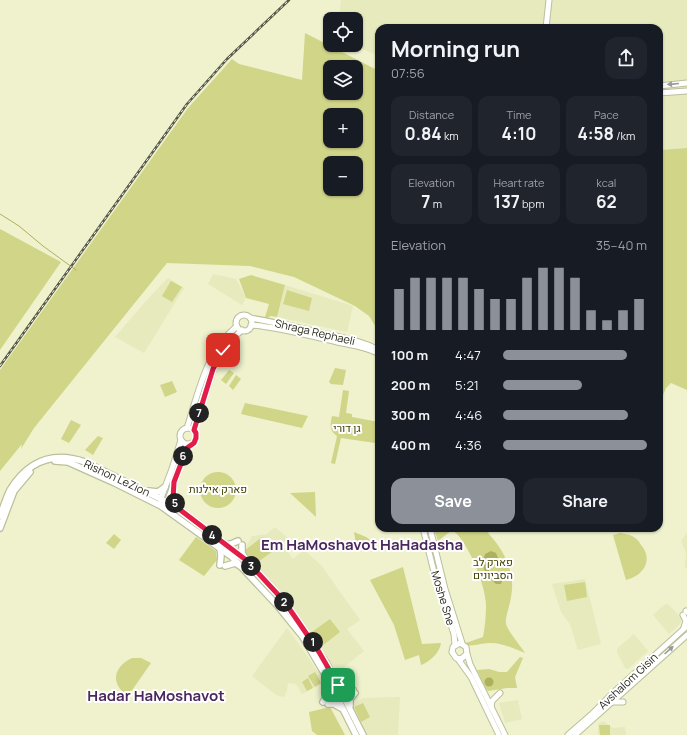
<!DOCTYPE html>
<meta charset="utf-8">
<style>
body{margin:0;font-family:Manrope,Heebo,sans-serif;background:#20242c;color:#f1f3f6;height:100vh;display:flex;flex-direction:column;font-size:15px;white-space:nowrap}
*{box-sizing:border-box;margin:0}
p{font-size:13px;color:#9ea1a6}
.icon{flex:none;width:22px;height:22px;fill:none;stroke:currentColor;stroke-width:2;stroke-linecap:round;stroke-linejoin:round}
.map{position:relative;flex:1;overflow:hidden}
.details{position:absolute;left:375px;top:24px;width:288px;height:508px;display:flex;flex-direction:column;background:#171b24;border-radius:12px;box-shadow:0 1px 3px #0004}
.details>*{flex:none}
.fabs{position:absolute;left:323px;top:12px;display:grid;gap:8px}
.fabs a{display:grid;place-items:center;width:40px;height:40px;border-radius:8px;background:#171b24;box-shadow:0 1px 3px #0004;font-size:20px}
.pin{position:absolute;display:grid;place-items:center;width:34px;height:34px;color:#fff;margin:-17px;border-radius:8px;box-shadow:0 2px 6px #0006}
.km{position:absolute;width:20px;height:20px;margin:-10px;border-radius:50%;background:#222;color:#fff;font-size:11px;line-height:20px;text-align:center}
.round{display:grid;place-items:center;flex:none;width:42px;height:42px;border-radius:12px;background:#20242c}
.overview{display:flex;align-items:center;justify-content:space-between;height:68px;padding:0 16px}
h1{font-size:22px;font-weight:700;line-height:30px}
.figures{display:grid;grid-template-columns:repeat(3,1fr);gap:6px;height:68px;padding:4px 16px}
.figures div{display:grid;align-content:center;border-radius:10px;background:#20242c;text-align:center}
.figures b{font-size:17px;font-weight:700}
.figures small{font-size:11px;font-weight:400}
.figures p{font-size:11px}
.chart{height:112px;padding:8px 16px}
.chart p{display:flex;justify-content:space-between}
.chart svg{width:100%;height:72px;margin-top:4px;stroke:#8c9099;stroke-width:6}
.button{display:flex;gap:8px;margin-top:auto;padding:8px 16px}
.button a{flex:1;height:46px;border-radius:12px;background:#8c9099;color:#fff;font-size:16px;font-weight:700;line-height:46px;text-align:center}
.button a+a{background:#20242c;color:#f1f3f6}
ul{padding:0 16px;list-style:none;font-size:13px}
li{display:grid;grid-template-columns:64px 48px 1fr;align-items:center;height:30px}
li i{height:10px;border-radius:5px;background:#8c9099}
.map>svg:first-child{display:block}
</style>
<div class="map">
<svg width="687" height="735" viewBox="0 0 687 735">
<rect width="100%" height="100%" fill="#eff2cd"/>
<g fill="#e6eabd">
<polygon points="341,0 687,0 687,148 660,150 659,155 659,28 379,28 379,56 353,45 356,45 356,19 339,19"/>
<polygon points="213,274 236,279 246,298 242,305 208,284"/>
<polygon points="168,278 184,288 144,353 115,337 147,300"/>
<polygon points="285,285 353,306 347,332 277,317"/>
<polygon points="275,527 288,538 280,547 283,545 293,559 304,550 321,565 360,620 347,629 364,651 338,672 281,593 243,552 252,536 267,534"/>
<polygon points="687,533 687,568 685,568 686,553 681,541"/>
<polygon points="585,579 601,644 578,650 570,624 561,612 552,584"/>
<polygon points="668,604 681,618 681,621 679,625 669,634 653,615 664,605"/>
<polygon points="287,628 308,657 324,682 302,694 296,684 288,683 287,691 284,697 276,695 252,676"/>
<polygon points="634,634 648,651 628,669 625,668 617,652 617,649 620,646"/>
<polygon points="400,697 398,735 365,735 352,706 363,698"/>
<polygon points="518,700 522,719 505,723 499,703"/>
<polygon points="603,721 613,728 625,727 626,735 598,735 598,724"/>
</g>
<g fill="#d0d588" fill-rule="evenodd">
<path d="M305,33L379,71V332L369,316L355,306L294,277L250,266L167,263L34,428L21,449L22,444L0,471V370L188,108L232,59L239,64L302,80ZM330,67H356V93H330ZM330,115H356V141H330ZM330,163H356V189H330Z"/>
<polygon points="687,148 687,390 671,383 666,388 659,405 659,155 660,154 660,150"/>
<polygon points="0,229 61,262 0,350"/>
<polygon points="251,275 285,285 277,317 271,316 267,318 265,317 269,304 246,298 239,279"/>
<polygon points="171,281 182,287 172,302 162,296"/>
<polygon points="287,290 312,298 309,311 283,304"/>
<polygon points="335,368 346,370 343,385 331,384 329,382"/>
<polygon points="229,370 234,373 226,384 221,380"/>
<polygon points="236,375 241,379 233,390 229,386"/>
<polygon points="172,381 177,392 165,397 160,385"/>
<path d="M343,390L349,391L346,413L352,414V417L379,422V442L375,445V443L341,438L335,464L331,463L337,436C329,431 330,424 332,416L339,417Z"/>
<polygon points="245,403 308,416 302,428 241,414"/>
<polygon points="71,420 81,425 69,443 61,439"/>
<polygon points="98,436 103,438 93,455 85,450"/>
<circle cx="218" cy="490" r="18"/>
<polygon points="315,492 316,517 290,493"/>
<path d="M445,528H491L488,533C504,550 516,573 511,597C510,605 505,617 506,624C509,633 520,645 525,653C514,649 503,643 491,643C480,642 474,648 463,644L483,637C485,627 486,616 486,605C486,587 468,540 452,530L438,541L435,532Z"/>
<path d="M354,532L366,537L377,545C368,547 362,550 354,550L355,538Z"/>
<path d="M620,533C624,534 628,534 632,536C636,538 639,541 641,545C654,560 643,576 626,580L613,535Z"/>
<polygon points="114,534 121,540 114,549 106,543"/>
<polygon points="196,537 216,551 217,560 204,576 179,560"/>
<polygon points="262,537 273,551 254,565 244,551"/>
<path d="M403,567L422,644L441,643C440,652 430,662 421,665L419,655L405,660L394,625L370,580Z"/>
<polygon points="585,582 587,597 567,601 564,585"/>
<polygon points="330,619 340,632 322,646 312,632"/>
<polygon points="520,657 523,658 515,677 517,688 507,688 488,691 486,689 477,670 489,669 499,672 507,672"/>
<path d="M132,658H141L151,663L128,696C110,684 113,667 132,658Z"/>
<polygon points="315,672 321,683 315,687 308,676"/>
<polygon points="308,678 313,688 307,691 302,682"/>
<polygon points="363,703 370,717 361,722 354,707"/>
<polygon points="330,707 345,735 317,735 312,731 309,712"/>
<polygon points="599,725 610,725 610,735 600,735"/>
</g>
<g fill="#adb15d">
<path d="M491,551L496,553L498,558L495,562L489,566V571L491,573C496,574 501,572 503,578L501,584H496C486,575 480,568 485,554Z"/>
<circle cx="489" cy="682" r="4.5"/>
</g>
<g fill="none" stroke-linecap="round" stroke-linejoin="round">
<polyline stroke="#adb15d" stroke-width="1" points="0,214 19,226 43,246 76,270"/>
<g stroke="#bcbf9b" stroke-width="7">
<g id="tertiary">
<polyline points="546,28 549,0"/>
<polyline points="659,86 687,83"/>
<polyline points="659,93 687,91"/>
<circle cx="244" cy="323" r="8"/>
<path d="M250,318C275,322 300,328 326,334C344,338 362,341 379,350"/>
<path d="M251,325C280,327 309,336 337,342C351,345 368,347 379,354"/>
<circle cx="188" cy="436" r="8"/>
<path d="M187,428C199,391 206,352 237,326"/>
<polyline points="194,430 216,362 230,341 242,330"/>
<polyline points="161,503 161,498 172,469 181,440"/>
<polyline points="163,504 167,502 187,448 192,444"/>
<polyline points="423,528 434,572 454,634 455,645"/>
<polyline points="430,528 445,589 462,643"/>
<polyline points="686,611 687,612"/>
<polyline points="683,615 686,621 684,627"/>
<polyline points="467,654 461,659 456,658 452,652 453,647 460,643 466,647 467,654 470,664 505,735"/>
<polyline points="458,659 471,677 499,735"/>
<polyline points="612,702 623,702"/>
<polyline points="491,707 492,701 500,693"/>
<polyline points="568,735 591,715 614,692 687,626"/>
<polyline points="575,735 687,635"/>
</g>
</g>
<g stroke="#bcbf9b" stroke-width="8">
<g id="secondary">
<polyline points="55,461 68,462 115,483 161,506 232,557 277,605 303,637 330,683 356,735"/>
<polyline points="173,482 173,499 178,507"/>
<polyline points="149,491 158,492 165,487"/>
<path d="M0,516C3,508 6,498 10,490C28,461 53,451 85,462L167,502L179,509L246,560L284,601L327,664L363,735"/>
<polyline points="0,528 14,491 30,472"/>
<polyline points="226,545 231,544 238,541"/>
<polyline points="242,545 242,553 245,558"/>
<polyline points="220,547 221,556 220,565"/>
<polyline points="225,566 235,563 240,566"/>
<polyline points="338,685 353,690"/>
<polyline points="323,702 329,693 330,686"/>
<polyline points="328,704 334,704 341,708"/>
<polyline points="350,706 350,699 355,693"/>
</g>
</g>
<use href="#tertiary" stroke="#fff" stroke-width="5"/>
<use href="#secondary" stroke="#fff" stroke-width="5.5"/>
<g stroke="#565844" stroke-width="2.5">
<polyline id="rail" points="0,366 187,104 227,59 289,0"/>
</g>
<use href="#rail" stroke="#fff" stroke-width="1" stroke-dasharray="3" stroke-linecap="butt"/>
</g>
<defs><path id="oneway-solid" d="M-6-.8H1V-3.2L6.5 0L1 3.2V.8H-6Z"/></defs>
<g fill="#9a9b94">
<use href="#oneway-solid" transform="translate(673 84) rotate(175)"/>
<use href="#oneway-solid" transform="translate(669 650) rotate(-42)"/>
</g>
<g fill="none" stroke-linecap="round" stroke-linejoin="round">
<g stroke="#fff" stroke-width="8">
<polyline id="route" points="223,350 213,369 194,430 196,433 196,438 194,443 187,448 174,482 173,499 179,509 246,560 284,601 319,652 338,685"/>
</g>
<use href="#route" stroke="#e11d48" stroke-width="5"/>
</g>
<g text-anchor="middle" stroke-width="4" stroke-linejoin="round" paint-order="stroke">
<g font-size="11" fill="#1f2012" stroke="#fff">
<text transform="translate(315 332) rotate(13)" y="4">Shraga Rephaeli</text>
<text transform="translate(117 478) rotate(25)" y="4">Rishon LeZion</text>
<text transform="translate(443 598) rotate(73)" y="4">Moshe Sne</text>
<text transform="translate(628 681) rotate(-43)" y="4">Avshalom Gisin</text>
</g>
<g font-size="11" fill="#424300" stroke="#fff">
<text x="347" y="432">גן דורי</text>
<text x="218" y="493">פארק אילנות</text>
<text x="493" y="566">פארק לב<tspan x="493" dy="13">הסביונים</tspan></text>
</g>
<g font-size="15" font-weight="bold" fill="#4b275e" stroke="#fff">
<text x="362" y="550">Em HaMoshavot HaHadasha</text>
<text x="156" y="701">Hadar HaMoshavot</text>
</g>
</g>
</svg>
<div class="fabs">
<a><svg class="icon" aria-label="locate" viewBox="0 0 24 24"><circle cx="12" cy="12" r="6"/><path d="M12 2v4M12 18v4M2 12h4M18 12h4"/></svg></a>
<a><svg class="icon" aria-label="layers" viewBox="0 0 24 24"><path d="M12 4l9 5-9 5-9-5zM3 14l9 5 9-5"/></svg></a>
<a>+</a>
<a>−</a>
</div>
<div class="pin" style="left:338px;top:685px;background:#1e9e55"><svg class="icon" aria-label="arrive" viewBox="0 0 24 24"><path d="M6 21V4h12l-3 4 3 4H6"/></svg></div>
<div class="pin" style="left:223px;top:350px;background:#d93025"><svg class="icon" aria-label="check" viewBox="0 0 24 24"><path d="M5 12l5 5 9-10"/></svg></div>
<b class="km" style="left:313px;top:642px">1</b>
<b class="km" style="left:284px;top:602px">2</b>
<b class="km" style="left:251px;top:566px">3</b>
<b class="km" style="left:212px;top:535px">4</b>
<b class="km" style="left:175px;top:503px">5</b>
<b class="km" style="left:183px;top:456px">6</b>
<b class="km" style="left:199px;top:413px">7</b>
<section class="details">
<div class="overview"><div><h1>Morning run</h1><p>07:56</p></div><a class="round"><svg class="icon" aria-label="share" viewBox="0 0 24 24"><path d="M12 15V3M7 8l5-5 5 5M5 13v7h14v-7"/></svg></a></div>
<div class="figures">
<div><p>Distance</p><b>0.84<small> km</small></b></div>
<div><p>Time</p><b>4:10</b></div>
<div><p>Pace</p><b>4:58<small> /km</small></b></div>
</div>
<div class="figures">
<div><p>Elevation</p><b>7<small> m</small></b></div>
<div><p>Heart rate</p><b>137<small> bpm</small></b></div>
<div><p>kcal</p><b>62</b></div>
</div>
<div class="chart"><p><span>Elevation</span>35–40 m</p>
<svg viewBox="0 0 160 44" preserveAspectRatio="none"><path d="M5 44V19M15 44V12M25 44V12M35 44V12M45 44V12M55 44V19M65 44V25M75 44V25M85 44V12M95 44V6M105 44V6M115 44V12M125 44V32M135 44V38M145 44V32M155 44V25"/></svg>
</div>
<ul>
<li><b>100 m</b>4:47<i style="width:86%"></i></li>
<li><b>200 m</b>5:21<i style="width:55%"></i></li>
<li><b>300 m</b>4:46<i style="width:87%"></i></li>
<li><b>400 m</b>4:36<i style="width:100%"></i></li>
</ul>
<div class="button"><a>Save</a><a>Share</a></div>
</section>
</div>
